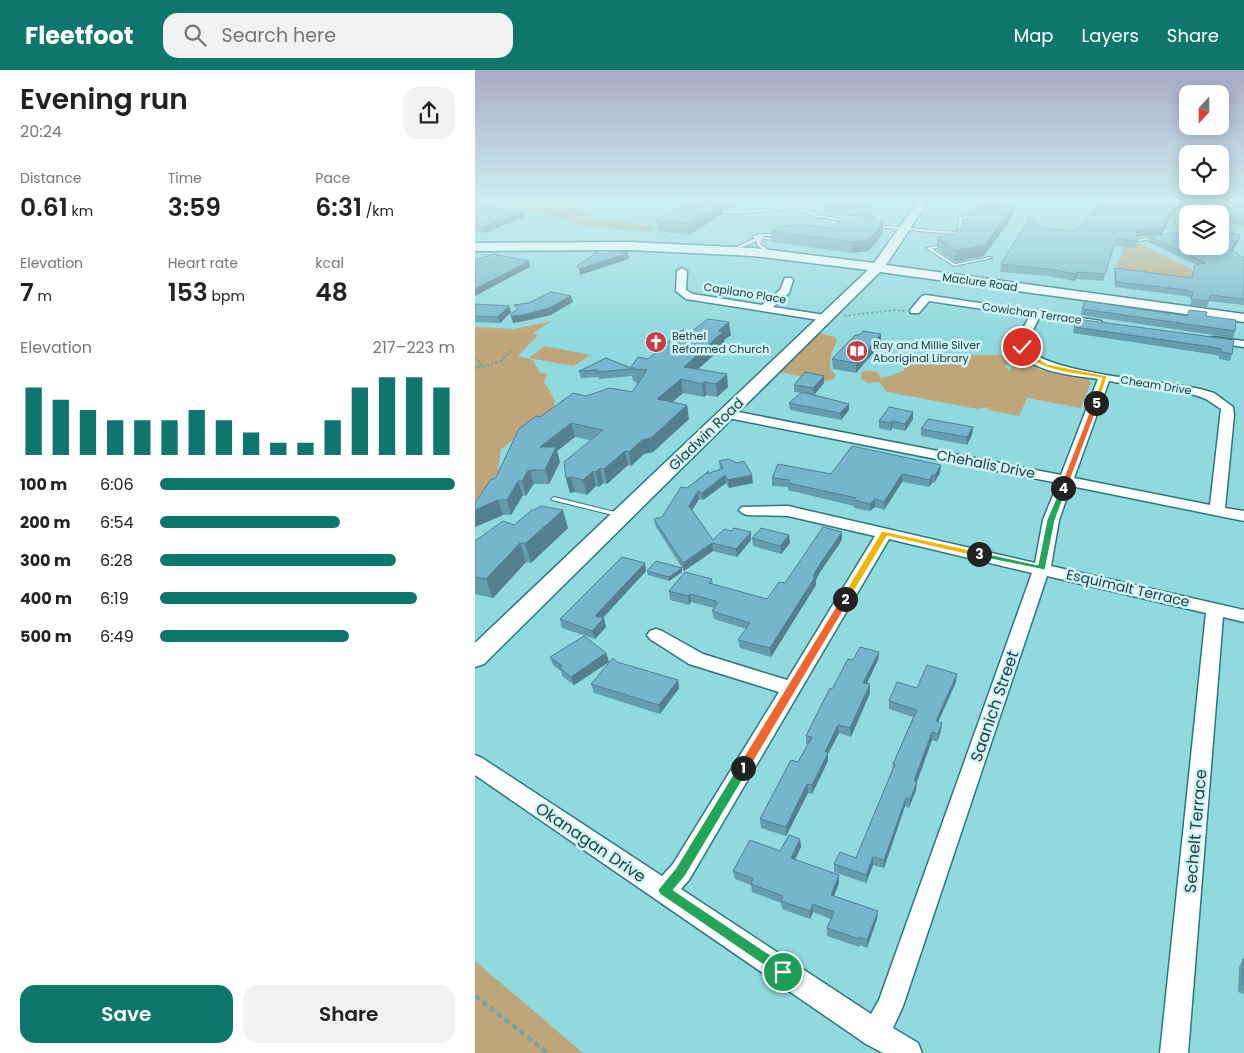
<!DOCTYPE html>
<meta charset="utf-8">
<style>
body{margin:0;font-family:Poppins,sans-serif;background:#f2f2f2;color:#222;height:100vh;display:flex;flex-direction:column;font-size:19px;white-space:nowrap}
*{box-sizing:border-box;margin:0}
p{font-size:16px;color:#767676}
.icon{flex:none;width:28px;height:28px;fill:none;stroke:currentColor;stroke-width:2;stroke-linecap:round;stroke-linejoin:round}
.map{position:relative;flex:1;overflow:hidden}
.sheet{display:flex;flex-direction:column;background:#fff;width:475px}
.sheet>*{flex:none}
.needle{width:32px;rotate:201deg}
.tools{position:absolute;left:704px;top:15px;display:grid;gap:10px}
.tools a{display:grid;place-items:center;width:50px;height:50px;border-radius:10px;background:#fff;box-shadow:0 2px 12px #0003;font-size:25px}
.pin{position:absolute;display:grid;place-items:center;width:42px;height:42px;color:#fff;margin:-21px;border:2px solid #fff;border-radius:50%;box-shadow:0 1px 5px #0007}
.km{position:absolute;width:25px;height:25px;margin:-12px;border-radius:50%;background:#222;color:#fff;font-size:14px;line-height:25px;text-align:center}
.round{display:grid;place-items:center;flex:none;width:52px;height:52px;border-radius:15px;background:#f2f2f2}
.summary{display:flex;align-items:center;justify-content:space-between;height:85px;padding:0 20px}
h1{font-size:28px;font-weight:600;line-height:38px}
.metrics{display:grid;grid-template-columns:repeat(3,1fr);gap:8px;height:85px;padding:5px 20px}
.metrics div{display:grid;align-content:center}
.metrics b{font-size:25px;font-weight:600}
.metrics small{font-size:14px;font-weight:400}
.metrics p{font-size:14px}
.chart{height:140px;padding:10px 20px}
.chart p{display:flex;justify-content:space-between}
.chart svg{width:100%;height:90px;margin-top:5px;stroke:#0f766e;stroke-width:6}
.action{display:flex;gap:10px;margin-top:auto;padding:10px 20px}
.action a{flex:1;height:58px;border-radius:15px;background:#0f766e;color:#fff;font-size:20px;font-weight:600;line-height:58px;text-align:center}
.action a+a{background:#f2f2f2;color:#222}
ul{padding:0 20px;list-style:none;font-size:16px}
li{display:grid;grid-template-columns:80px 60px 1fr;align-items:center;height:38px}
li i{height:12px;border-radius:6px;background:#0f766e}
header{display:flex;align-items:center;gap:30px;box-sizing:border-box;height:70px;padding:0 25px;background:#0f766e;color:#fff}
header strong{font-size:24px}
nav{display:flex;gap:28px;margin-inline-start:auto;font-size:18px}
.search{width:350px;height:45px;background:#f2f2f2;display:flex;align-items:center;gap:12px;box-sizing:border-box;padding:0 18px;border-radius:15px;color:#767676;font-size:19px}
main{display:flex;flex:1;min-height:0}
.map>svg:first-child{display:block}
</style>
<header>
<strong>Fleetfoot</strong>
<div class="search"><svg class="icon" aria-label="search" viewBox="0 0 24 24"><circle cx="10" cy="10" r="6"/><path d="M15 15l6 6"/></svg>Search here</div>
<nav><a>Map</a><a>Layers</a><a>Share</a></nav>
</header>
<main>
<section class="sheet">
<div class="summary"><div><h1>Evening run</h1><p>20:24</p></div><a class="round"><svg class="icon" aria-label="share" viewBox="0 0 24 24"><path d="M12 15V3M7 8l5-5 5 5M5 13v7h14v-7"/></svg></a></div>
<div class="metrics">
<div><p>Distance</p><b>0.61<small> km</small></b></div>
<div><p>Time</p><b>3:59</b></div>
<div><p>Pace</p><b>6:31<small> /km</small></b></div>
</div>
<div class="metrics">
<div><p>Elevation</p><b>7<small> m</small></b></div>
<div><p>Heart rate</p><b>153<small> bpm</small></b></div>
<div><p>kcal</p><b>48</b></div>
</div>
<div class="chart"><p><span>Elevation</span>217–223 m</p>
<svg viewBox="0 0 160 44" preserveAspectRatio="none"><path d="M5 44V11M15 44V17M25 44V22M35 44V27M45 44V27M55 44V27M65 44V22M75 44V27M85 44V33M95 44V38M105 44V38M115 44V27M125 44V11M135 44V6M145 44V6M155 44V11"/></svg>
</div>
<ul>
<li><b>100 m</b>6:06<i style="width:100%"></i></li>
<li><b>200 m</b>6:54<i style="width:61%"></i></li>
<li><b>300 m</b>6:28<i style="width:80%"></i></li>
<li><b>400 m</b>6:19<i style="width:87%"></i></li>
<li><b>500 m</b>6:49<i style="width:64%"></i></li>
</ul>
<div class="action"><a>Save</a><a>Share</a></div>
</section>
<div class="map">
<svg width="769" height="983" viewBox="0 0 769 983">
<rect width="100%" height="100%" fill="#90d9df"/>
<g fill="#bfa67a">
<path d="M0,130H108L104,132L117,148L184,157L177,161L169,162C146,159 100,158 82,147L24,135H0Z"/>
<polygon points="651,170 661,172 738,209 739,212 641,200"/>
<polygon points="77,251 58,263 63,265 43,286 58,290 65,303 72,304 69,312 80,330 79,340 26,379 23,402 0,436 0,257 39,259"/>
<polygon points="341,262 360,267 362,271 356,284 355,298 361,306 359,309 351,311 299,301"/>
<polygon points="70,276 115,285 99,296 54,288"/>
<path d="M487,285H524L534,288L536,293L530,296L534,301L542,287L566,300L613,309L616,312L606,338L552,328L544,346L513,340L514,337L503,339L412,322L404,312L392,313L386,309V303L391,300L402,302L406,308C415,307 420,303 429,301L430,293L450,288C462,297 474,289 487,285Z"/>
<polygon points="0,891 108,983 0,983"/>
</g>
<g fill="none" stroke-linecap="round" stroke-linejoin="round">
<g stroke="#ea9b98" stroke-width="2.5">
<polyline points="0,134 59,131 61,135 89,143"/>
<polyline points="85,140 119,138"/>
<polyline points="94,144 98,145 101,151"/>
</g>
<g stroke="#2c777d" stroke-width="2">
<g id="service">
<polygon points="513,130 517,130 505,144 487,150 487,159 480,166 478,165 479,164 399,157 397,156 399,155 481,162 483,159 484,148 503,142"/>
<path d="M318,132L340,133L343,139L333,141L343,145L378,151L376,152L342,147L331,143L330,142C320,144 317,140 307,140C285,140 259,148 237,140L239,139L262,141L307,138L308,135ZM318,134L338,135L340,137L323,141L311,138V137Z"/>
<polygon points="286,164 306,164 308,165 306,166 285,166 301,169 299,170 287,169 285,174 291,178 291,180 289,180 282,175 282,171 264,178 261,177 281,168 278,168 278,166"/>
<polygon points="684,166 686,167 685,168 663,171 661,170"/>
<polygon points="470,174 471,174 471,176 457,179 480,194 515,187 517,188 479,196 451,178"/>
<polygon points="79,427 148,444 149,445 146,447 77,430 76,429"/>
</g>
</g>
<g stroke="#2c777d" stroke-width="3">
<g id="minor">
<polygon points="207,198 212,201 211,220 218,224 287,235 305,220 310,208 316,208 318,210 314,223 298,237 350,245 355,248 350,251 211,229 201,221 202,201"/>
<path d="M451,225L626,251L627,253L622,256L564,248L554,268V279C574,304 690,311 725,319L739,323L758,337L759,345L750,438L769,441V451L596,416L584,450L576,496L769,540V552L748,547L713,983H685L731,543L572,506L428,936L418,958L443,973L447,983H408L391,974L0,705V685L7,688L187,806L198,794L304,622L214,594L175,569L172,565L175,561L181,559L187,561L228,584L312,610L400,466L313,446L272,445L267,443L264,440L267,437L313,436L560,493L568,450L583,413L253,348L247,344L253,340L586,405L623,309C598,305 550,303 541,274L544,265L555,246L454,231L444,243H436L435,241L436,239L447,226ZM634,311L720,325L731,329L746,339L735,435L599,408ZM414,469L557,503L404,930L396,944L206,819L214,810Z"/>
<polygon points="738,267 769,271 769,277 734,272 732,270"/>
</g>
</g>
<g stroke="#2c777d" stroke-width="3">
<polygon id="secondary" points="444,130 454,130 411,195 769,244 769,252 405,202 9,594 0,597 0,573 393,200 278,186 155,180 0,181 0,173 155,172 278,178 399,193"/>
</g>
<g stroke="#6ba5aa" stroke-width="1" stroke-dasharray="2 1" stroke-linecap="butt">
<polyline points="75,130 74,132 83,137 83,141 91,142 88,147 97,151 140,155 156,160 172,156 177,162 192,166"/>
<polyline points="597,130 610,132 598,154 601,160 599,162"/>
</g>
<g stroke="#6ba5aa" stroke-width="2" stroke-dasharray="2.5 2" stroke-linecap="butt">
<polyline points="369,246 419,240 431,241"/>
<polyline points="0,287 6,294 0,299"/>
<polyline points="3,298 26,291 36,281"/>
</g>
<polyline stroke="#6ba5aa" stroke-width="4" stroke-dasharray="5.5 4" stroke-linecap="butt" points="0,926 73,983"/>
<use href="#service" fill="#fff" fill-rule="evenodd"/>
<use href="#minor" fill="#fff" fill-rule="evenodd"/>
<use href="#secondary" fill="#fff" fill-rule="evenodd"/>
</g>
<g fill="#659daf">
<polygon points="209,130 215,130 212,132 217,130 278,130 279,132 264,134 253,139 247,138 248,144 214,165 182,161 181,150 211,133"/>
<polygon points="348,130 398,130 398,147 400,151 408,152 408,163 403,169 403,171 393,181 377,183 297,172 296,161 356,158 380,145 380,141 348,142"/>
<polygon points="601,130 769,130 769,157 745,150 745,144 725,144 704,137 692,153 691,158 686,164 663,167 660,178 639,176 628,211 601,209 599,211 573,206 525,202 526,194 567,158 599,161 616,146 617,139 622,132 601,131"/>
<polygon points="0,135 49,147 10,163 0,161"/>
<polygon points="538,146 509,186 480,192 462,180 462,168"/>
<polygon points="674,166 764,170 757,181 769,188 769,235 734,231 732,237 715,235 717,228 710,226 640,217 639,204 640,198 717,208 722,195 673,172"/>
<polygon points="0,234 36,242 25,253 0,252"/>
<polygon points="607,239 731,246 760,261 758,268 606,245"/>
<polygon points="599,257 759,270 757,284 755,291 744,289 744,286 735,284 598,263"/>
<polygon points="216,262 256,265 249,270 250,275 223,299 253,317 242,327 231,325 229,327 208,323 197,332 214,349 178,382 169,384 156,396 153,395 132,414 128,413 124,417 121,416 112,425 100,422 95,423 91,408 115,370 100,367 82,381 85,392 74,414 59,414 57,416 51,426 48,425 36,445 28,445 0,457 0,433 20,409 65,347 111,326 157,322 163,313 160,313 160,311 158,311 157,306 124,309 124,307 106,308 104,301 156,298 173,289"/>
<polygon points="406,264 406,274 381,303 358,299 357,289 384,265"/>
<polygon points="349,313 339,325 374,334 374,340 366,350 315,340 314,333 326,323 319,322 319,315"/>
<polygon points="438,349 430,361 417,358 416,361 404,358 404,351"/>
<polygon points="498,357 497,365 492,375 446,366 446,359"/>
<polygon points="244,391 278,413 254,418 251,413 228,430 224,429 217,440 238,470 276,470 262,487 238,481 209,501 181,457 179,449 187,447 212,418 234,401 234,404 245,399"/>
<polygon points="466,395 465,403 459,413 457,413 454,417 427,412 409,440 400,437 395,441 379,438 379,436 313,420 313,417 297,416 297,408 356,404"/>
<polygon points="39,455 93,458 56,493 51,492 18,528 0,524 0,471"/>
<polygon points="314,465 315,473 306,484 278,476 277,468"/>
<polygon points="367,470 345,502 341,510 341,515 296,587 265,578 263,570 271,559 239,549 237,541 239,538 216,532 214,535 195,530 194,521 237,509 238,515 292,529 310,513"/>
<polygon points="170,493 171,501 128,548 131,557 120,569 87,558 85,549"/>
<polygon points="172,501 207,502 194,511 173,505"/>
<polygon points="404,582 403,590 392,614 395,623 376,667 364,663 353,684 353,691 337,724 333,723 311,766 286,758 285,749 323,692 333,675 331,674 331,666 357,619 378,590"/>
<polygon points="131,583 134,592 99,615 87,606 86,601 78,595 75,587"/>
<polygon points="203,610 204,618 185,644 119,623 116,614"/>
<polygon points="481,612 463,652 466,661 462,672 457,670 442,712 441,720 434,738 430,736 409,798 398,795 391,813 359,802 359,794 381,788 417,701 418,694 438,647 414,639 414,631 442,618"/>
<polygon points="325,769 326,777 320,790 364,813 359,826 403,841 402,849 392,878 385,875 384,877 352,866 352,858 356,849 338,842 335,849 307,839 306,833 277,822 276,815 260,809 258,801 305,781"/>
<polygon points="769,888 769,924 763,922 764,897"/>
</g>
<g fill="#537f8f">
<polygon points="110,130 165,130 111,133"/>
<polygon points="252,130 278,130 279,132 264,134 253,139"/>
<polygon points="706,131 704,137 692,153 691,158 686,164 663,167 661,162 664,160 690,150"/>
<polygon points="247,134 248,144 214,165 213,154"/>
<polygon points="539,135 538,146 509,186 480,192 481,180"/>
<polygon points="47,142 49,147 10,163 8,157"/>
<polygon points="408,152 408,163 403,169 403,171 393,181 377,183 377,172 401,160"/>
<polygon points="765,165 764,170 754,185 756,180"/>
<polygon points="153,183 154,189 105,205 104,199"/>
<polygon points="54,191 55,197 0,226 0,219"/>
<polygon points="602,202 601,209 599,211 601,204"/>
<polygon points="96,226 98,232 76,245 50,251 38,253 36,246"/>
<polygon points="34,236 36,242 25,253 23,247"/>
<polygon points="254,252 256,265 249,270 250,275 211,310 209,297 243,261"/>
<polygon points="406,264 406,274 381,303 381,293"/>
<polygon points="252,304 253,317 242,327 241,314"/>
<polygon points="349,306 349,313 339,325 338,318"/>
<polygon points="206,309 208,323 185,343 182,329"/>
<polygon points="230,312 231,325 229,327 227,314"/>
<polygon points="374,334 374,340 366,350 365,343"/>
<polygon points="212,335 214,349 178,382 169,384 156,396 154,382 167,370"/>
<polygon points="438,342 438,349 430,361 430,354"/>
<polygon points="418,351 417,358 416,361 416,353"/>
<polygon points="96,353 100,367 82,381 85,392 74,414 65,377"/>
<polygon points="498,357 497,365 492,375 492,367"/>
<polygon points="150,381 153,395 132,414 129,399"/>
<polygon points="466,395 465,403 459,413 460,405"/>
<polygon points="125,398 128,413 124,417 121,402"/>
<polygon points="55,400 59,414 57,416 51,426 47,411 52,402"/>
<polygon points="118,401 121,416 112,425 108,410"/>
<polygon points="427,404 427,412 409,440 409,432"/>
<polygon points="250,405 251,413 228,430 227,423"/>
<polygon points="277,405 278,413 254,418 253,410"/>
<polygon points="457,405 457,413 454,417 455,410"/>
<polygon points="96,407 100,422 95,423 91,408"/>
<polygon points="43,411 48,425 36,445 32,430"/>
<polygon points="223,421 224,429 215,444 214,436"/>
<polygon points="400,429 400,437 395,441 395,434"/>
<polygon points="23,430 28,445 0,457 0,440"/>
<polygon points="88,440 93,458 56,493 50,474"/>
<polygon points="276,462 276,470 262,487 261,479"/>
<polygon points="367,462 367,470 345,502 341,510 341,515 296,587 295,578 345,494"/>
<polygon points="314,465 315,473 306,484 305,476"/>
<polygon points="45,473 51,492 18,528 11,509"/>
<polygon points="237,473 238,481 209,501 208,493"/>
<polygon points="170,493 171,501 122,554 120,546"/>
<polygon points="207,498 207,502 194,511 194,507"/>
<polygon points="215,524 216,532 214,535 213,526"/>
<polygon points="129,548 131,557 120,569 117,561"/>
<polygon points="404,582 403,590 388,621 388,613"/>
<polygon points="131,583 134,592 99,615 96,607"/>
<polygon points="482,604 481,612 460,659 461,651"/>
<polygon points="203,610 204,618 185,644 184,635"/>
<polygon points="395,614 395,623 376,667 375,658"/>
<polygon points="467,653 466,661 462,672 463,664"/>
<polygon points="363,655 364,663 353,684 353,691 337,724 337,715 350,682"/>
<polygon points="457,662 457,670 441,714 442,712 441,720 434,738 435,730 439,711"/>
<polygon points="332,714 333,723 311,766 311,757"/>
<polygon points="431,728 430,736 409,798 409,790"/>
<polygon points="325,769 326,777 316,797 316,788"/>
<polygon points="398,787 398,795 391,813 391,805"/>
<polygon points="364,805 364,813 356,833 356,825"/>
<polygon points="338,834 338,842 335,849 335,841"/>
<polygon points="403,841 402,849 392,878 392,870"/>
</g>
<g fill="#76b6cc" stroke="#537f8f">
<polygon points="217,130 247,134 213,154 181,150"/>
<polygon points="528,130 532,130 539,135 510,175 481,180 462,168 481,163 501,137"/>
<polygon points="624,130 769,130 769,150 706,131 690,150 692,151 687,157 664,160 661,162 663,165 662,171 641,169 630,204 602,202 601,204 574,199 526,194 555,147 567,158 599,161 621,142 617,139"/>
<polygon points="0,135 47,142 8,157 0,155"/>
<polygon points="373,144 400,148 398,150 408,152 401,160 403,160 393,170 377,172 296,161 301,160 302,156 331,155 356,158"/>
<polygon points="712,161 712,176 745,176 745,161 765,165 756,180 769,188 769,229 735,225 734,231 716,229 718,222 712,220 641,212 640,198 717,208 720,195 731,193 674,166"/>
<polygon points="125,180 153,183 104,199 102,196"/>
<polygon points="18,184 54,191 0,219 0,190"/>
<polygon points="76,222 96,226 74,238 48,245 36,246 35,244 43,239 39,235 54,233"/>
<polygon points="610,231 712,246 714,240 732,242 731,246 761,250 760,261 607,239"/>
<polygon points="0,234 34,236 23,247 0,246"/>
<polygon points="233,249 254,252 243,261 248,262 209,297 252,304 241,314 230,312 227,314 206,309 182,329 212,335 176,368 167,370 154,382 150,381 129,399 125,398 121,402 118,401 108,410 96,407 91,408 89,392 128,360 96,353 65,377 81,377 70,400 55,400 52,402 47,411 43,411 32,430 23,430 0,440 0,433 16,409 20,409 44,359 61,346 65,347 98,323 111,326 135,318 157,322 172,300 158,299 159,298 156,297 163,287 173,289 207,260 216,262"/>
<polygon points="602,249 759,270 757,284 746,282 746,279 737,277 599,257"/>
<polygon points="388,261 406,264 381,293 357,289 380,265 384,265"/>
<polygon points="131,288 156,298 156,299 123,302 123,300 104,301"/>
<polygon points="330,302 349,306 338,318 319,315"/>
<polygon points="327,322 374,334 365,343 314,333"/>
<polygon points="414,337 438,342 430,354 418,351 416,353 404,351"/>
<polygon points="453,349 498,357 492,367 446,359"/>
<polygon points="377,376 466,395 460,405 457,405 455,410 427,404 409,432 400,429 395,434 379,430 381,428 313,413 315,410 297,408 303,394 356,404"/>
<polygon points="253,389 262,393 269,391 277,405 253,410 250,405 227,423 223,421 214,436 238,470 249,459 256,461 259,458 276,462 261,479 237,473 208,493 179,449 187,447 206,417 212,418 234,401 232,404 248,398 244,391"/>
<polygon points="66,436 88,440 50,474 45,473 11,509 0,507 0,471 28,451 39,455 57,440 59,440"/>
<polygon points="348,457 367,462 345,494 338,506 340,507 295,578 263,570 275,553 237,541 243,533 240,532 241,531 215,524 213,526 194,521 210,502 237,509 234,513 292,529 304,512 310,513"/>
<polygon points="286,458 314,465 305,476 277,468"/>
<polygon points="147,487 170,493 120,546 129,548 117,561 85,549"/>
<polygon points="181,491 207,498 194,507 172,501"/>
<polygon points="109,566 131,583 96,607 84,597 87,596 75,587"/>
<polygon points="385,577 404,582 388,613 395,614 375,658 363,655 350,682 353,683 337,715 332,714 311,757 285,749 316,690 323,692 337,667 331,666 355,618 357,619 373,589 378,590"/>
<polygon points="138,588 142,592 203,610 184,635 116,614"/>
<polygon points="452,595 482,604 461,651 467,653 463,664 457,662 439,711 442,712 435,730 431,728 409,790 398,787 391,805 359,794 365,782 381,788 420,694 418,694 442,640 414,631 422,612 442,618"/>
<polygon points="314,765 325,769 316,788 364,805 356,825 403,841 392,870 385,867 384,869 352,858 359,842 338,834 335,841 306,831 308,826 276,814 278,808 258,801 275,770 305,781"/>
<polygon points="768,889 769,889 769,915 767,914"/>
</g>
<linearGradient id="sky" x2="0" y2="1"><stop stop-color="#a9aac8"/><stop offset="0.49" stop-color="#cdeef1"/><stop offset="1" stop-color="#cdeef1" stop-opacity="0"/></linearGradient>
<rect width="769" height="267" fill="url(#sky)"/>
<polygon fill="#22a559" stroke="#fff" points="268,694 272,695 273,698 272,702 210,806 198,820 313,897 315,902 313,906 308,908 185,824 183,820 201,798 264,695"/>
<polygon fill="#f0652b" stroke="#fff" points="370,526 375,529 272,702 264,702 263,698 264,695 367,527"/>
<polygon fill="#f5b400" stroke="#fff" points="407,461 504,482 508,484 504,487 412,466 373,531 367,531 366,529"/>
<polygon fill="#22a559" stroke="#fff" points="586,417 592,418 580,450 570,500 501,486 500,484 504,482 563,495 572,450"/>
<polygon fill="#f0652b" stroke="#fff" points="621,331 624,333 592,418 586,420 585,418 618,333"/>
<path fill="#f5b400" stroke="#fff" d="M547,275L554,283L572,294L632,306L623,334L618,333L627,308C599,303 561,302 544,277Z"/>
<defs>
<g id="church-disc" transform="scale(1.125)"><circle r="9.5" fill="#ca3a43" stroke="#d0f3f5"/><path d="M-1.2-6h2.4v3.5h3.3v2.4h-3.3V6h-2.4V-.1h-3.3v-2.4h3.3Z" fill="#fff"/></g>
<g id="library-disc" transform="scale(1.125)"><circle r="9.5" fill="#ca3a43" stroke="#d0f3f5"/><path d="M-6-4Q-3-5.5-.7-3.5V5Q-3 3-6 4ZM6-4Q3-5.5 .7-3.5V5Q3 3 6 4Z" fill="#fff"/></g>
</defs>
<g fill-rule="evenodd">
<use href="#church-disc" x="181" y="272"/>
<use href="#library-disc" x="382" y="281"/>
</g>
<g text-anchor="middle" stroke-width="5" stroke-linejoin="round" paint-order="stroke">
<g font-size="11" fill="#234143" stroke="#d0f3f5">
<text transform="translate(505 212) rotate(8)" y="4">Maclure Road</text>
<text transform="translate(270 223) rotate(9)" y="4">Capilano Place</text>
<text transform="translate(557 243) rotate(8)" y="4">Cowichan Terrace</text>
<text transform="translate(681 315) rotate(9)" y="4">Cheam Drive</text>
</g>
<g font-size="11" fill="#234143" stroke="#d0f3f5" text-anchor="start">
<text x="197" y="270">Bethel<tspan x="197" dy="13">Reformed Church</tspan></text>
<text x="398" y="279">Ray and Millie Silver<tspan x="398" dy="13">Aboriginal Library</tspan></text>
</g>
<g font-size="14" fill="#234143" stroke="#d0f3f5">
<text transform="translate(231 364) rotate(-44)" y="5">Gladwin Road</text>
<text transform="translate(511 394) rotate(11)" y="5">Chehalis Drive</text>
<text transform="translate(653 518) rotate(13)" y="5">Esquimalt Terrace</text>
</g>
<g font-size="16" fill="#234143" stroke="#d0f3f5">
<text transform="translate(519 636) rotate(-71)" y="6">Saanich Street</text>
<text transform="translate(720 761) rotate(-85)" y="6">Sechelt Terrace</text>
<text transform="translate(116 772) rotate(34)" y="6">Okanagan Drive</text>
</g>
</g>
</svg>
<div class="tools">
<a><svg class="needle" viewBox="-14 -14 28 28"><path d="M0-13l5 13h-10z" fill="#e53935"/><path d="M0 13l5-13h-10z" fill="#767676"/></svg></a>
<a><svg class="icon" aria-label="locate" viewBox="0 0 24 24"><circle cx="12" cy="12" r="6"/><path d="M12 2v4M12 18v4M2 12h4M18 12h4"/></svg></a>
<a><svg class="icon" aria-label="layers" viewBox="0 0 24 24"><path d="M12 4l9 5-9 5-9-5zM3 14l9 5 9-5"/></svg></a>
</div>
<div class="pin" style="left:308px;top:902px;background:#1e9e55"><svg class="icon" aria-label="arrive" viewBox="0 0 24 24"><path d="M6 21V4h12l-3 4 3 4H6"/></svg></div>
<div class="pin" style="left:547px;top:277px;background:#d93025"><svg class="icon" aria-label="check" viewBox="0 0 24 24"><path d="M5 12l5 5 9-10"/></svg></div>
<b class="km" style="left:268px;top:698px">1</b>
<b class="km" style="left:370px;top:529px">2</b>
<b class="km" style="left:504px;top:484px">3</b>
<b class="km" style="left:588px;top:418px">4</b>
<b class="km" style="left:621px;top:333px">5</b>
</div>
</main>
